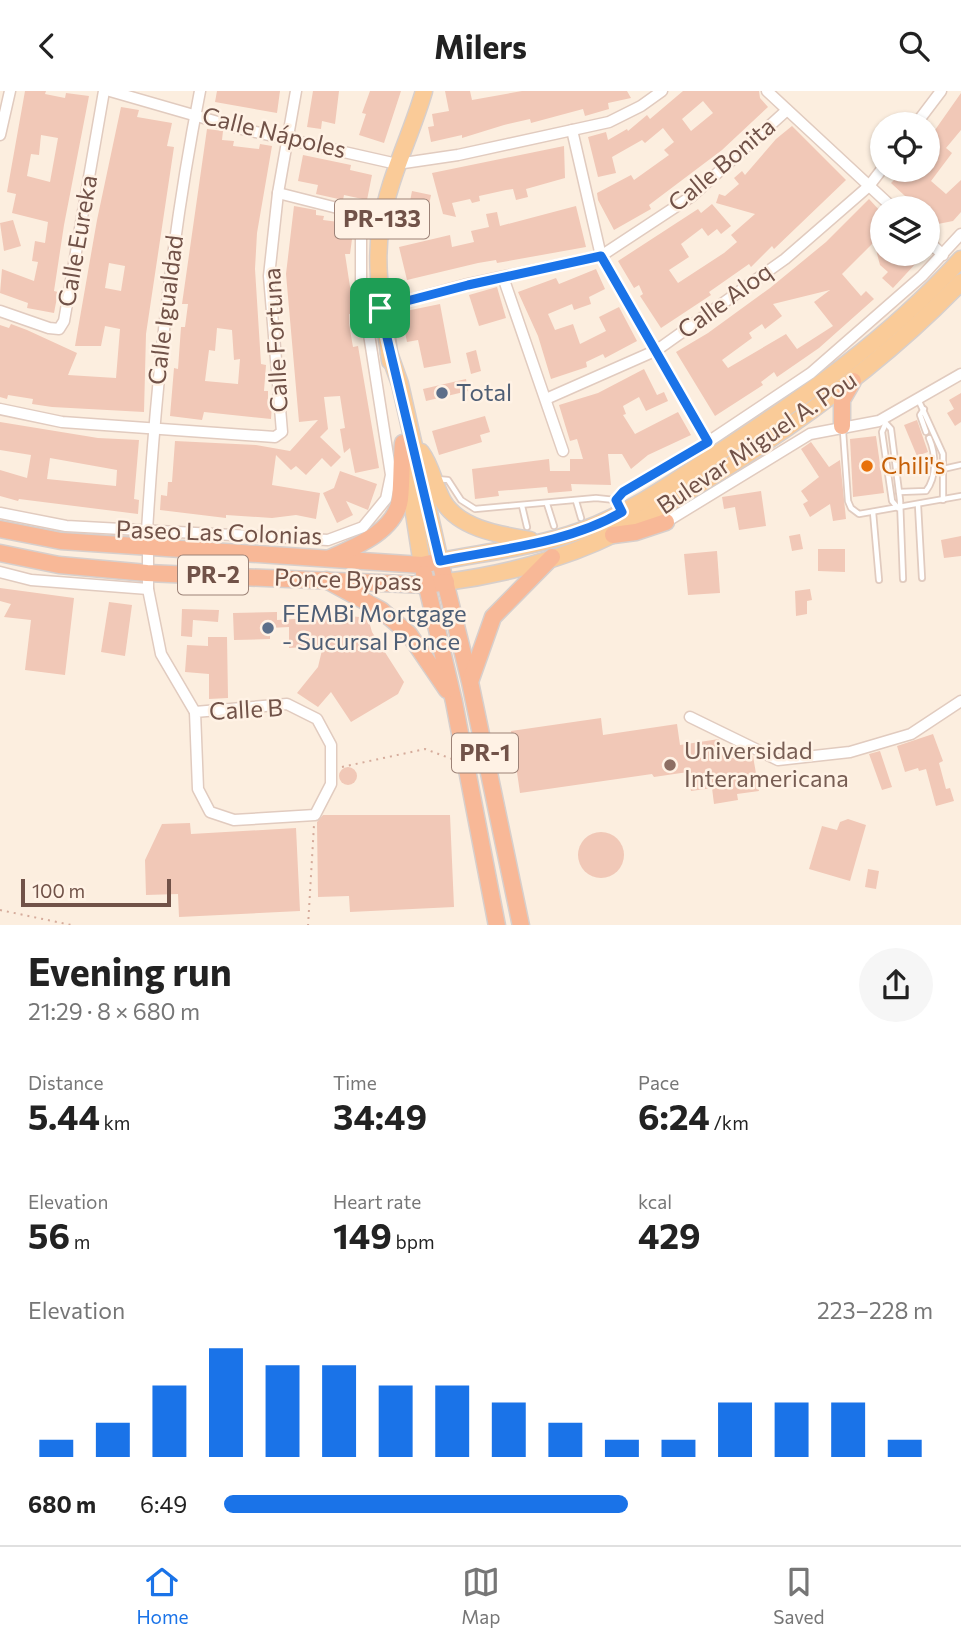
<!DOCTYPE html>
<meta charset="utf-8">
<style>
body{margin:0;font-family:Commissioner,sans-serif;background:#f6f6f6;color:#222;height:100vh;display:flex;flex-direction:column;font-size:26px;white-space:nowrap}
*{box-sizing:border-box;margin:0}
p{font-size:23px;color:#767676}
.icon{flex:none;width:38px;height:38px;fill:none;stroke:currentColor;stroke-width:2;stroke-linecap:round;stroke-linejoin:round}
.map{position:relative;height:834px;overflow:hidden}
.drawer{display:flex;flex-direction:column;background:#fff;flex:1}
.drawer>*{flex:none}
.fabs{position:absolute;left:870px;top:21px;display:grid;gap:14px}
.fabs a{display:grid;place-items:center;width:70px;height:70px;border-radius:50%;background:#fff;box-shadow:0 2px 5px #0004;font-size:35px}
.scale{position:absolute;left:21px;bottom:18px;width:150px;box-sizing:border-box;padding-left:7px;border:4px solid #715248;border-top:0;font-size:19px;line-height:24px;white-space:nowrap;color:#715248;-webkit-text-stroke:5px #fff2e5;paint-order:stroke}
.pin{position:absolute;display:grid;place-items:center;width:60px;height:60px;color:#fff;margin:-30px;border-radius:14px;box-shadow:0 4px 10px #0006}
.round{display:grid;place-items:center;flex:none;width:74px;height:74px;border-radius:37px;background:#f6f6f6}
.head{display:flex;align-items:center;justify-content:space-between;height:119px;padding:0 28px}
h1{font-size:38px;font-weight:700;line-height:52px}
.stats{display:grid;grid-template-columns:repeat(3,1fr);gap:10px;height:119px;padding:7px 28px}
.stats div{display:grid;align-content:center}
.stats b{font-size:35px;font-weight:700}
.stats small{font-size:19px;font-weight:400}
.stats p{font-size:19px}
.chart{height:196px;padding:14px 28px}
.chart p{display:flex;justify-content:space-between}
.chart svg{width:100%;height:126px;margin-top:7px;stroke:#1a73e8;stroke-width:6}
ul{padding:0 28px;list-style:none;font-size:23px}
li{display:grid;grid-template-columns:112px 84px 1fr;align-items:center;height:52px}
li i{height:18px;border-radius:9px;background:#1a73e8}
header{display:flex;justify-content:space-between;align-items:center;height:91px;padding:0 28px;background:#fff;font-size:32px;font-weight:700}
.tab-bar{display:flex;justify-content:space-around;align-items:center;height:98px;border-top:2px solid #e0e0e0;background:#fff;font-size:19px;color:#767676}
.tab-bar a{display:grid;justify-items:center;gap:4px}
.tab-bar .current{color:#1a73e8}
.map>svg:first-child{display:block}
</style>
<header><svg class="icon" aria-label="back" viewBox="0 0 24 24"><path d="M15 5l-7 7 7 7"/></svg>Milers<svg class="icon" aria-label="search" viewBox="0 0 24 24"><circle cx="10" cy="10" r="6"/><path d="M15 15l6 6"/></svg></header>
<div class="map">
<svg width="961" height="835" viewBox="0 0 961 835">
<rect width="100%" height="100%" fill="#fceedf"/>
<g fill="#f1c8b7" fill-rule="evenodd">
<path d="M25,0H46L45,3L65,7L66,2L89,5L64,134L54,200L58,201L54,222L27,217L28,212L0,202L2,178L34,190L38,171L32,170L35,150L45,152L48,131L12,122L16,103L7,101ZM41,44L58,47L50,91L27,85L31,63L39,64Z"/>
<polygon points="217,0 280,0 277,22 215,11"/>
<polygon points="313,0 339,0 335,33 322,30 321,38 307,36"/>
<polygon points="370,0 401,0 384,52 359,44 366,23 362,22"/>
<polygon points="445,0 470,0 472,9 522,0 627,0 631,7 608,12 609,18 585,25 583,18 531,32 530,28 504,34 462,47 462,44 431,51 428,36 434,35 432,23 449,20"/>
<path d="M683,0H759L760,7L768,16L722,59L649,114L651,118L614,139L598,109L597,102L631,84L634,89L669,64L664,59L674,51L663,37L645,52L642,49L612,66L616,82L598,86L588,46L606,41L608,49L627,38L628,40L647,24L650,28ZM703,10L713,22L691,40L682,28Z"/>
<polygon points="961,2 961,39 946,57 952,62 931,90 946,103 961,89 961,121 953,130 938,133 931,121 928,124 928,117 918,117 891,92 904,79 928,79 928,49"/>
<path d="M121,16L139,19L137,26L172,32L167,55L174,56L146,243L144,321L52,316L32,313L33,308L8,304L7,308L0,306V234L9,237L11,233L27,239L77,262L68,284L116,287L120,238L105,235L101,255H75L97,129ZM109,172L125,175L121,200L105,197Z"/>
<polygon points="792,35 846,89 774,158 772,155 751,176 749,173 709,201 711,204 661,237 640,205 643,203 639,194 634,197 618,170 698,118 701,122 712,113 731,135 721,143 717,138 708,145 702,137 681,153 689,166 669,179 678,192 724,162 737,151 731,144 755,123 716,112 719,103 725,105 739,93 734,87 742,80 745,84 776,48"/>
<path d="M207,38L223,40L222,49L234,50L233,55L259,58L260,53L272,55L257,142L255,178L261,273L266,274L264,300H268V312L272,313L271,328L204,321L202,329L170,325L174,277L178,278L181,236H185L188,213H182ZM217,237L232,239L234,269L240,268L238,293L205,290L209,259L215,260Z"/>
<polygon points="564,55 565,87 526,98 528,106 516,109 513,98 506,99 479,105 480,110 472,112 470,108 452,112 456,126 443,123 432,82"/>
<polygon points="303,64 351,74 350,79 372,84 367,109 344,104 343,109 316,103 318,94 298,90"/>
<polygon points="412,100 431,104 428,119 421,118 418,135 411,137 405,136"/>
<path d="M869,108L882,122V163H910L918,170L893,197L882,187L888,181L880,174L874,151L842,183L861,205L866,200L874,208L819,257L777,286L774,281L761,291L763,294L715,325L676,261L708,242L770,197L826,151ZM830,199L814,211L833,235L797,258L786,243L728,277L722,269L752,247L749,242L762,233L765,238L782,225L773,213Z"/>
<polygon points="294,115 316,119 316,124 324,125 323,129 354,133 350,163 345,163 354,222 349,223 349,233 353,256 358,255 379,377 355,382 350,357 344,362 340,338 345,337 340,305 324,306 328,338 320,346 341,366 331,376 322,367 306,384 296,375 291,379 276,364 272,394 320,402 316,428 296,424 272,427 226,424 226,427 160,419 161,404 167,405 168,391 172,391 175,350 256,354 290,360 318,329 299,331 286,183"/>
<polygon points="576,115 586,156 497,172 496,169 478,172 407,189 399,156 450,144 452,156 474,151 471,140 489,136 486,123 497,121 500,135"/>
<polygon points="13,129 21,155 4,160 0,132"/>
<polygon points="596,178 605,198 589,206 591,213 574,219 572,213 548,223 555,239 573,233 580,253 606,240 599,226 619,216 637,250 605,267 603,263 586,271 587,276 551,288 538,245 518,201 556,187 559,193"/>
<polygon points="497,196 506,227 479,235 469,204"/>
<polygon points="440,213 451,272 424,277 418,249 407,251 401,221"/>
<polygon points="476,259 481,280 471,283 466,262"/>
<polygon points="644,278 657,304 664,301 668,310 646,320 639,306 623,315 626,323 623,324 635,343 678,321 691,344 648,364 631,378 622,363 608,363 611,394 571,393 572,400 548,402 547,396 498,400 499,405 475,408 472,378 549,368 550,380 570,380 570,368 583,368 577,348 570,350 559,314 598,302"/>
<polygon points="466,288 468,300 426,310 423,298"/>
<polygon points="961,302 961,331 955,335 947,322 954,318 949,309"/>
<polygon points="485,325 490,341 480,344 482,351 439,364 432,340"/>
<polygon points="917,329 928,361 917,365 904,334"/>
<path d="M0,331L98,347L139,349L134,408L139,409L138,423L19,408L18,410L0,405V379L27,387L31,364L0,359ZM50,367L117,379L116,395L47,388Z"/>
<polygon points="876,345 884,402 853,406 850,348"/>
<polygon points="811,351 829,376 840,369 846,428 833,430 830,413 810,426 803,413 808,410 801,400 819,386 801,358"/>
<polygon points="340,380 377,393 368,419 346,410 353,424 337,432 323,402 334,397"/>
<polygon points="761,400 766,435 739,439 735,416 724,418 722,406"/>
<polygon points="800,443 803,458 792,460 789,445"/>
<polygon points="961,445 961,465 944,467 941,449"/>
<polygon points="818,458 845,458 845,481 818,480"/>
<polygon points="717,460 720,502 688,504 684,463"/>
<polygon points="0,497 74,507 65,584 25,579 31,529 4,526 11,513 0,510"/>
<polygon points="810,498 812,509 807,510 807,523 796,525 795,500"/>
<polygon points="109,511 132,514 125,565 101,561"/>
<polygon points="182,518 219,519 218,531 193,529 192,546 181,545"/>
<polygon points="277,521 277,529 330,526 331,523 368,527 372,541 404,591 398,603 351,631 331,601 318,616 297,602 318,576 323,555 289,557 289,536 270,537 270,548 234,549 233,522"/>
<polygon points="208,546 227,546 228,607 209,608 209,583 185,581 187,554 208,555"/>
<polygon points="601,627 603,644 677,633 680,654 719,648 721,659 731,658 732,667 753,665 759,700 737,703 738,709 714,713 712,697 691,700 688,681 654,686 652,683 520,702 511,640"/>
<polygon points="933,643 943,670 939,672 946,698 950,697 954,710 936,715 926,678 919,680 918,677 905,681 897,655"/>
<polygon points="880,660 892,696 882,699 869,663"/>
<circle cx="348" cy="685" r="9"/>
<polygon points="323,724 450,724 454,816 350,821 349,805 318,806 317,731"/>
<polygon points="848,728 866,734 850,790 809,778 822,735 837,739 840,731"/>
<polygon points="190,732 191,743 296,737 300,820 179,826 178,803 146,804 145,769 162,733"/>
<circle cx="601" cy="764" r="23"/>
<polygon points="868,778 879,780 876,798 865,796"/>
</g>
<g fill="none" stroke-linecap="round" stroke-linejoin="round">
<g stroke="#e1cbbf" stroke-width="8">
<g id="service">
<polyline points="918,308 943,363 943,409"/>
<polyline points="924,318 920,324 926,341"/>
<polyline points="883,329 891,338 900,409 903,488"/>
<polyline points="885,334 882,341 892,410 898,417"/>
<polyline points="843,340 848,410 851,417 859,423 961,405"/>
<polyline points="943,378 961,374"/>
<polyline points="437,388 448,389 461,409 475,418 596,407 615,409"/>
<path d="M899,401L926,400C937,386 936,363 929,347"/>
<polyline points="576,410 581,427"/>
<polyline points="547,413 554,435"/>
<polyline points="918,414 922,487"/>
<polyline points="522,415 527,436"/>
<polyline points="873,421 879,489"/>
</g>
</g>
<g stroke="#e1cbbf" stroke-width="13">
<g id="minor">
<polyline points="110,0 242,38 397,73 458,64 609,31 641,15 662,0"/>
<polyline points="767,0 893,117"/>
<polyline points="916,33 941,0"/>
<polyline points="572,39 601,165 708,351"/>
<polyline points="0,44 10,0"/>
<polyline points="928,150 943,164"/>
<polyline points="503,186 563,360"/>
<polyline points="380,217 468,193 601,165 692,105 787,19"/>
<polyline points="0,220 49,237 59,238 64,230 104,0"/>
<polyline points="546,308 657,259 785,168 869,95 882,78"/>
<polyline points="0,318 62,331 275,346 282,341 269,185 278,102 296,0"/>
<polyline points="622,421 616,409 623,401 708,351 811,282 922,185 961,143"/>
<polyline points="0,422 66,435 328,449 363,436 386,408 391,384 361,192 361,123 278,102"/>
<polyline points="666,431 810,343 879,330 961,283"/>
<path d="M147,440C156,292 171,146 200,0"/>
<polyline points="148,457 148,498 161,563 195,621"/>
<polyline points="0,481 31,489 148,498"/>
<polygon points="287,613 317,628 331,654 331,693 315,724 234,729 210,721 198,698 195,621"/>
<polyline points="690,626 778,669 850,661 911,643 961,610"/>
</g>
</g>
<g stroke="#d7cfcc" stroke-width="19">
<g id="primary">
<path d="M389,262L400,293L440,470C486,461 536,456 580,440C630,422 674,391 718,362C809,303 887,249 961,168"/>
<path d="M390,270C385,225 373,180 381,135C388,88 411,45 424,0"/>
<path d="M421,361C432,376 434,394 443,410C459,438 502,444 530,449"/>
<polyline points="406,371 422,474"/>
<path d="M446,491C501,484 564,468 614,443C657,422 697,395 737,370C818,318 894,261 961,191"/>
</g>
</g>
<g stroke="#d7cfcc" stroke-width="19">
<g id="trunk">
<polyline points="842,335 842,309 853,290"/>
<polyline points="0,438 61,450 422,474 440,470 470,591 521,835"/>
<polyline points="613,444 636,441 666,431"/>
<polyline points="0,462 59,474 147,482 427,494 446,491"/>
<path d="M330,467C355,456 396,440 400,408C402,389 401,371 403,352"/>
<polyline points="424,483 454,611 497,835"/>
<polyline points="326,489 381,519 409,543 447,599"/>
<polyline points="471,588 493,526 552,466"/>
</g>
</g>
<g stroke="#d5ab9b" stroke-width="2" stroke-dasharray="2 5" stroke-linecap="butt">
<polyline points="342,676 425,658 452,668"/>
<polyline points="0,819 76,835"/>
<polyline points="308,835 314,734"/>
</g>
<use href="#service" stroke="#fff" stroke-width="4.5"/>
<use href="#minor" stroke="#fff" stroke-width="10"/>
<use href="#primary" stroke="#facb98" stroke-width="16"/>
<use href="#trunk" stroke="#f8b897" stroke-width="16"/>
</g>
<g fill="none" stroke-linecap="round" stroke-linejoin="round">
<g stroke="#fff" stroke-width="14">
<path id="route" d="M601,165L708,351L623,401L616,409L622,421C569,452 500,458 440,470L380,217L468,194Z"/>
</g>
<use href="#route" stroke="#1a73e8" stroke-width="9"/>
</g>
<g fill="#5c6f8a" stroke="#fff2e5" stroke-width="2.5">
<circle cx="442" cy="302" r="7"/>
<circle cx="268" cy="537" r="7"/>
</g>
<circle fill="#e8710a" stroke="#fff2e5" stroke-width="2.5" cx="867" cy="375" r="7"/>
<circle fill="#8d6e63" stroke="#fff2e5" stroke-width="2.5" cx="670" cy="674" r="7"/>
<g text-anchor="middle" stroke-width="5" stroke-linejoin="round" paint-order="stroke">
<g fill="#fff2e5" stroke="#9c8277" stroke-width="2">
<rect x="335" y="108.5" width="94" height="39" rx="5"/>
<rect x="178" y="464.5" width="70" height="39" rx="5"/>
<rect x="452" y="642.5" width="66" height="39" rx="5"/>
</g>
<g font-size="23" font-weight="bold" fill="#715248">
<text x="382" y="136">PR-133</text>
<text x="213" y="492">PR-2</text>
<text x="485" y="670">PR-1</text>
</g>
<g font-size="24" fill="#715248" stroke="#fff2e5">
<text transform="translate(274 42) rotate(14)" y="8">Calle Nápoles</text>
<text transform="translate(722 74) rotate(-40)" y="8">Calle Bonita</text>
<text transform="translate(78 150) rotate(-80)" y="8">Calle Eureka</text>
<text transform="translate(725 210) rotate(-36)" y="8">Calle Aloq</text>
<text transform="translate(166 219) rotate(-83)" y="8">Calle Igualdad</text>
<text transform="translate(276 249) rotate(-93)" y="8">Calle Fortuna</text>
<text transform="translate(757 352) rotate(-34)" y="8">Bulevar Miguel A. Pou</text>
<text transform="translate(219 442) rotate(2)" y="8">Paseo Las Colonias</text>
<text transform="translate(348 489) rotate(2)" y="8">Ponce Bypass</text>
<text transform="translate(246 619) rotate(-3)" y="8">Calle B</text>
</g>
<g font-size="24" fill="#4e5e75" stroke="#fff2e5" text-anchor="start">
<text x="456" y="310">Total</text>
<text x="282" y="531">FEMBi Mortgage<tspan x="282" dy="28">- Sucursal Ponce</tspan></text>
</g>
<g font-size="24" fill="#c56008" stroke="#fff2e5" text-anchor="start">
<text x="881" y="383">Chili's</text>
</g>
<g font-size="24" fill="#785e54" stroke="#fff2e5" text-anchor="start">
<text x="684" y="668">Universidad<tspan x="684" dy="28">Interamericana</tspan></text>
</g>
</g>
</svg>
<div class="fabs">
<a><svg class="icon" aria-label="locate" viewBox="0 0 24 24"><circle cx="12" cy="12" r="6"/><path d="M12 2v4M12 18v4M2 12h4M18 12h4"/></svg></a>
<a><svg class="icon" aria-label="layers" viewBox="0 0 24 24"><path d="M12 4l9 5-9 5-9-5zM3 14l9 5 9-5"/></svg></a>
</div>
<div class="scale">100 m</div>
<div class="pin" style="left:380px;top:217px;background:#1e9e55"><svg class="icon" aria-label="arrive" viewBox="0 0 24 24"><path d="M6 21V4h12l-3 4 3 4H6"/></svg></div>
</div>
<section class="drawer">
<div class="head"><div><h1>Evening run</h1><p>21:29 · 8 × 680 m</p></div><a class="round"><svg class="icon" aria-label="share" viewBox="0 0 24 24"><path d="M12 15V3M7 8l5-5 5 5M5 13v7h14v-7"/></svg></a></div>
<div class="stats">
<div><p>Distance</p><b>5.44<small> km</small></b></div>
<div><p>Time</p><b>34:49</b></div>
<div><p>Pace</p><b>6:24<small> /km</small></b></div>
</div>
<div class="stats">
<div><p>Elevation</p><b>56<small> m</small></b></div>
<div><p>Heart rate</p><b>149<small> bpm</small></b></div>
<div><p>kcal</p><b>429</b></div>
</div>
<div class="chart"><p><span>Elevation</span>223–228 m</p>
<svg viewBox="0 0 160 44" preserveAspectRatio="none"><path d="M5 44V38M15 44V32M25 44V19M35 44V6M45 44V12M55 44V12M65 44V19M75 44V19M85 44V25M95 44V32M105 44V38M115 44V38M125 44V25M135 44V25M145 44V25M155 44V38"/></svg>
</div>
<ul>
<li><b>680 m</b>6:49<i style="width:57%"></i></li>
</ul>
</section>
<nav class="tab-bar">
<a class="current"><svg class="icon" aria-label="home" viewBox="0 0 24 24"><path d="M3 11l9-7 9 7M6 9v11h12V9"/></svg>Home</a>
<a><svg class="icon" aria-label="map" viewBox="0 0 24 24"><path d="M3 6l6-2 6 2 6-2v14l-6 2-6-2-6 2zM9 4v14M15 6v14"/></svg>Map</a>
<a><svg class="icon" aria-label="saved" viewBox="0 0 24 24"><path d="M7 4h10v16l-5-4-5 4z"/></svg>Saved</a>
</nav>
